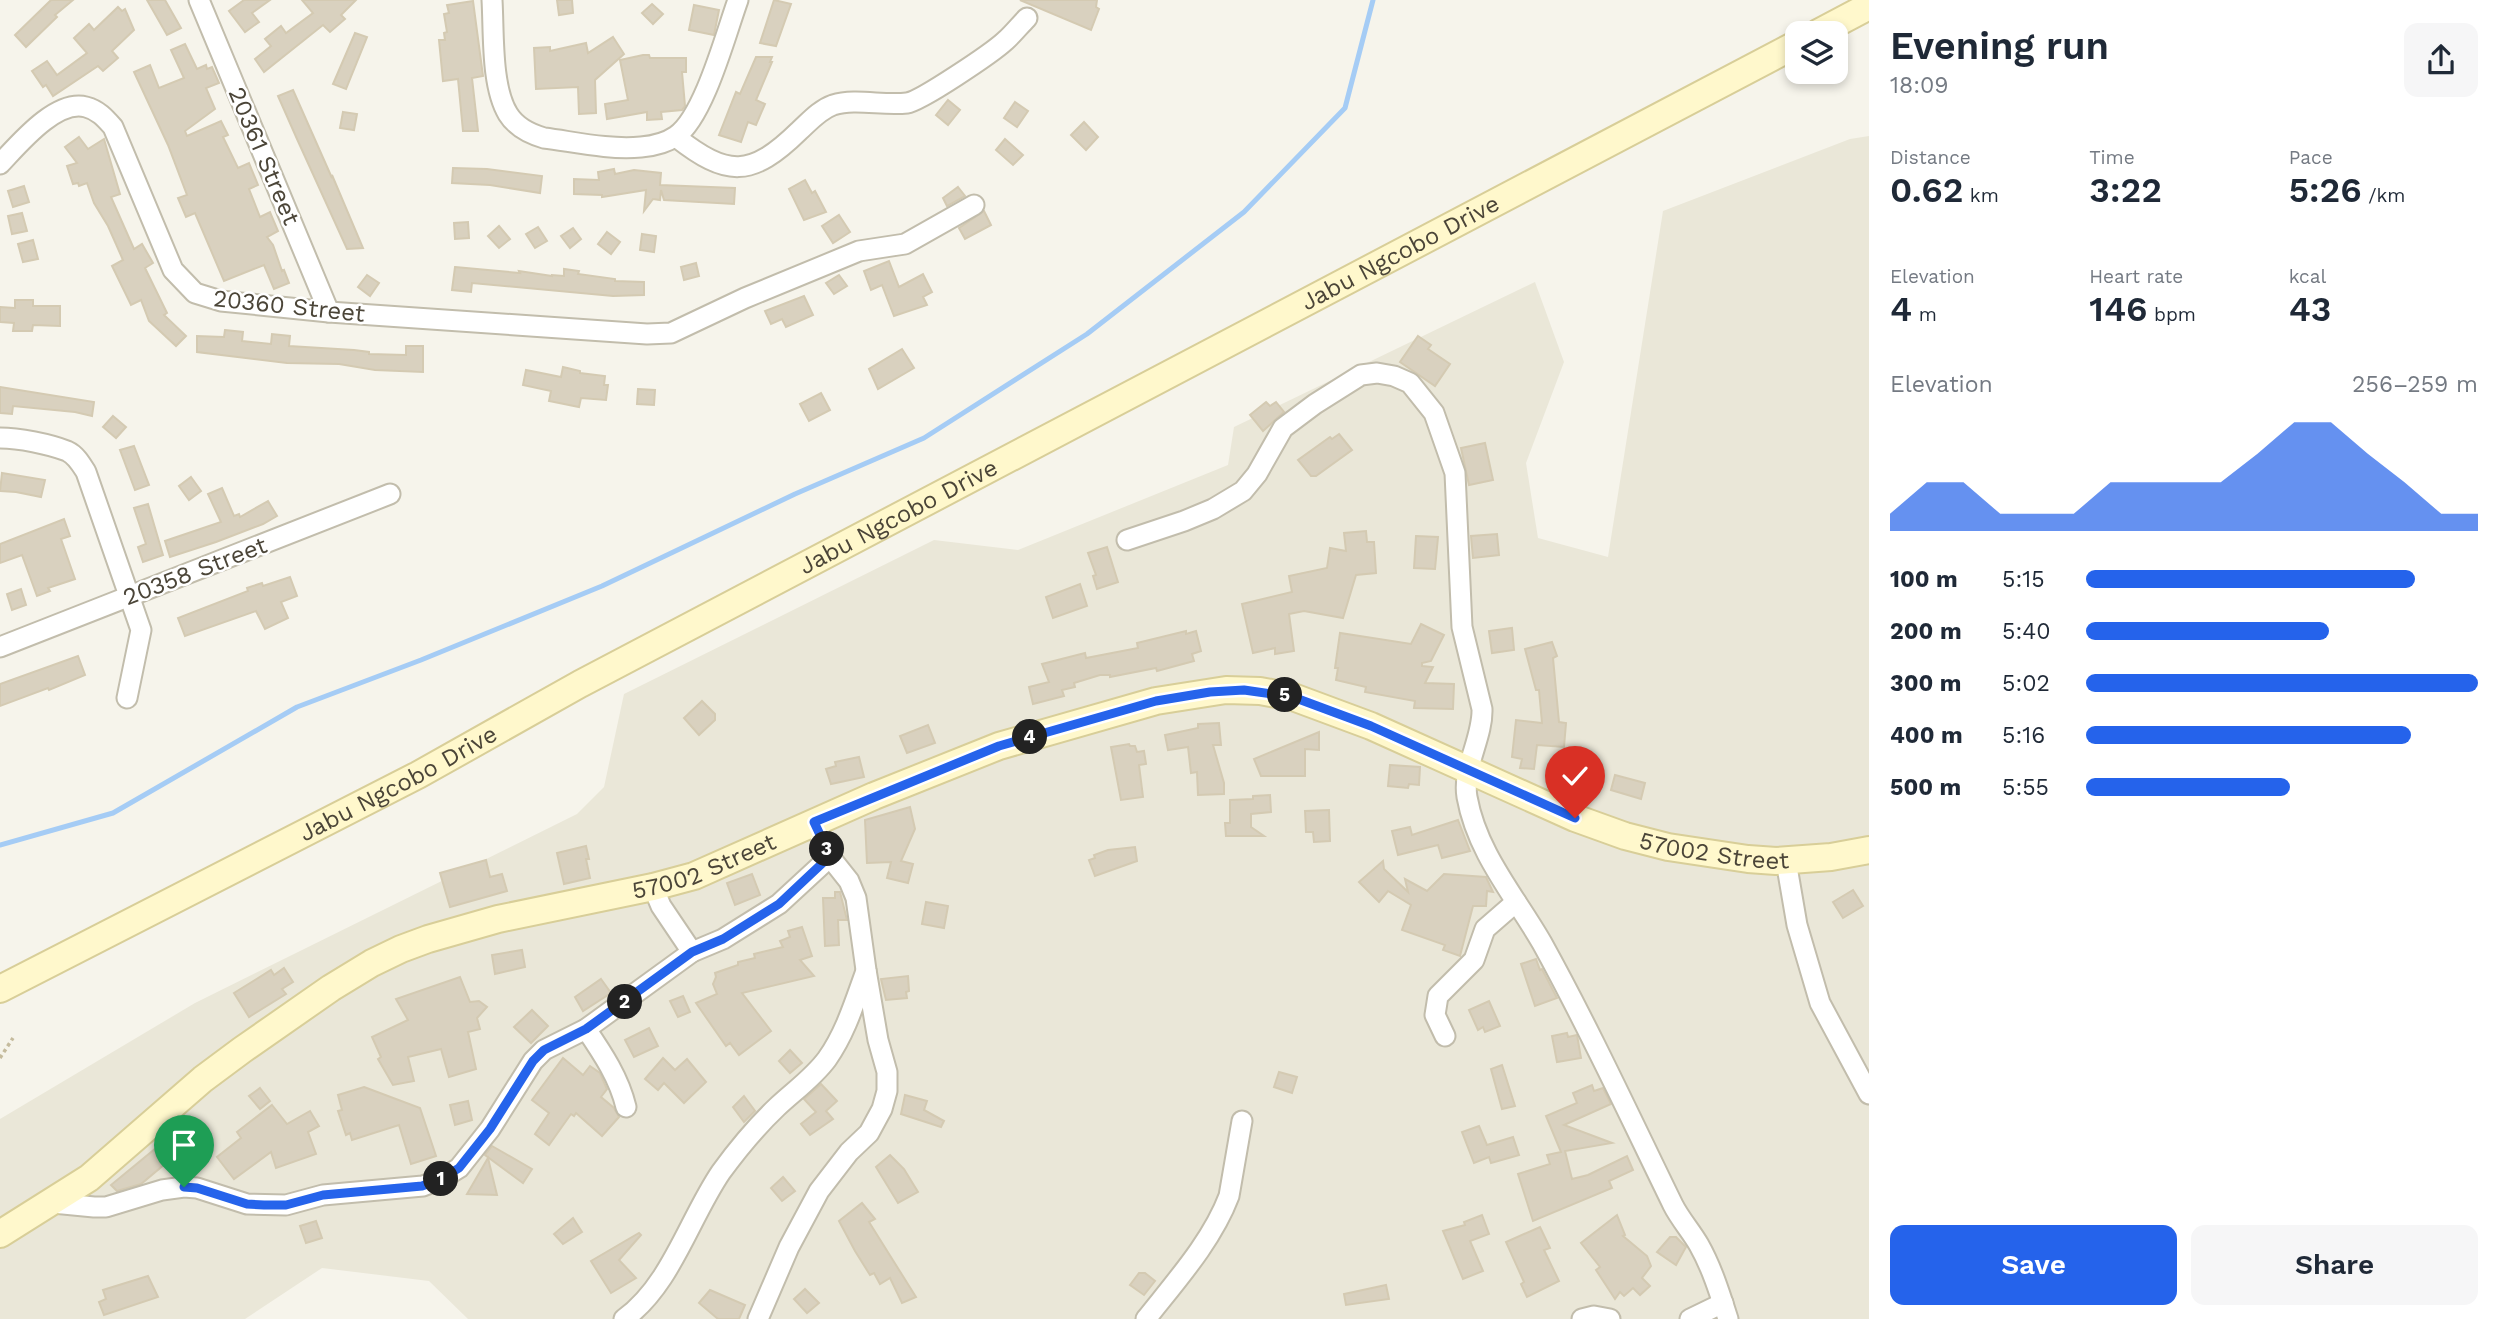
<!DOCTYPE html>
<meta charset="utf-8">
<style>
body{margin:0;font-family:"Work Sans",sans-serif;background:#f6f6f7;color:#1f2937;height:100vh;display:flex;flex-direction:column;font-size:26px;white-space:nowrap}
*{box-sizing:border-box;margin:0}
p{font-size:23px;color:#747a83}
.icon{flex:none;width:38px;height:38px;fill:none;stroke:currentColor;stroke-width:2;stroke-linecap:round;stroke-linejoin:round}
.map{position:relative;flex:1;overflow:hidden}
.side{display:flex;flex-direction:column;background:#fff;width:630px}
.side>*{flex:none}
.buttons{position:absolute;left:1785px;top:21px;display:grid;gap:14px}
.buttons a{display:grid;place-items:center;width:63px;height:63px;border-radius:14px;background:#fff;box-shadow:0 4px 10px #0003;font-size:35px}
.pin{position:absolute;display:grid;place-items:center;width:60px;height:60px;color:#fff;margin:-72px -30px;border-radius:50% 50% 50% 0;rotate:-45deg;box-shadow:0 0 7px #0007}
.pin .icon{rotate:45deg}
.km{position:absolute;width:35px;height:35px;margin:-18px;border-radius:50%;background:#222;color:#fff;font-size:19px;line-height:35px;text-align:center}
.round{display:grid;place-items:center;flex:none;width:74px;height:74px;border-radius:14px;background:#f6f6f7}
.head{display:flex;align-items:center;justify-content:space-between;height:119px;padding:0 21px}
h1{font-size:38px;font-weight:600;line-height:52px}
.stats{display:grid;grid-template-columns:repeat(3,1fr);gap:10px;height:119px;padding:7px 21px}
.stats div{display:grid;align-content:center}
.stats b{font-size:35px;font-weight:600}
.stats small{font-size:19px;font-weight:400}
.stats p{font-size:19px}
.chart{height:196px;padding:14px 21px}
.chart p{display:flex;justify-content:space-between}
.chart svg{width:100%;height:126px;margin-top:7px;fill:#2563eb;opacity:.7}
.primary-button{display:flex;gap:14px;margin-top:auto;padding:14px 21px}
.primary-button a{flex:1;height:80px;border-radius:14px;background:#2563eb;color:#fff;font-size:28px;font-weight:600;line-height:80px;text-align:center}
.primary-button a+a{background:#f6f6f7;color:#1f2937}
ul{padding:0 21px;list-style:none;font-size:23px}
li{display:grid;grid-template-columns:112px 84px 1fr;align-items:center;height:52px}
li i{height:18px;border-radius:9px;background:#2563eb}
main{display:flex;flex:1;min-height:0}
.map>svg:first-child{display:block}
</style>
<main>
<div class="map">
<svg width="1869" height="1319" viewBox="0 0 1869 1319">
<rect width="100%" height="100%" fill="#f6f4eb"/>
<polygon fill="#eae7d8" points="1869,136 1869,1319 468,1319 429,1281 322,1268 245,1319 0,1319 0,1119 195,1003 577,814 604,787 624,694 934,540 1018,550 1228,465 1234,427 1535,282 1564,362 1526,463 1538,538 1608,557 1663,211 1850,139"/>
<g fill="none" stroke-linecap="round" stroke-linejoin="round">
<polyline stroke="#a5ccf5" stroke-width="5" points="0,845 113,813 297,707 421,660 602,586 795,494 924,438 1087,334 1244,212 1345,108 1373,0"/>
</g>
<g fill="#d9d1bf" stroke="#d4cab2" stroke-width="2">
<polygon points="51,0 73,0 55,15 57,17 26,47 15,35"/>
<polygon points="147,0 165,0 181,28 167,35"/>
<polygon points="244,0 270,0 252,13 259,22 245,32 229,11"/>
<polygon points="302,0 356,0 341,15 345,19 330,32 323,25 264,72 255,59 271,46 265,39 281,26 286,33 313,13"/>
<polygon points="557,0 572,0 573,13 559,15"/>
<polygon points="774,0 791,4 776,46 760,43"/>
<polygon points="1020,0 1097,0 1096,7 1099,9 1091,30"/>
<polygon points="473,1 483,76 472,78 478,131 463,131 458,79 443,81 439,40 445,40 444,33 447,32 444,14 449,13 447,5"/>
<polygon points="652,4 663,14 653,24 642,13"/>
<polygon points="694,5 719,10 714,35 689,30"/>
<polygon points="118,7 122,11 125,9 134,30 112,51 118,58 103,71 98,66 53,96 46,85 43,87 32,71 47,61 57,75 87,53 74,38 89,24 94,30"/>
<polygon points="355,33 367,37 346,89 333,84"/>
<polygon points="613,37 624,54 595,80 596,113 579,114 578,87 536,89 534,48 550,47 550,51 586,43 588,53"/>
<polygon points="185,44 197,69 206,65 207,69 212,67 219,83 206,88 215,109 185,131 187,136 221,121 228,135 223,137 238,168 249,163 258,185 249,189 260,217 270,212 278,231 267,237 273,245 282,271 284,270 289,283 274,289 264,265 224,281 195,213 186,217 178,198 187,195 168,145 134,72 150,65 159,88 184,78 171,50"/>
<polygon points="643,55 649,55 650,58 686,58 686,72 682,72 685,106 682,110 661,112 662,119 647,120 647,112 607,119 605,104 628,100 620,60"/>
<polygon points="756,57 772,57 770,62 772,62 756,100 765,104 756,125 748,122 741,142 719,135 736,92 740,94"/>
<polygon points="293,90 332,178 332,175 363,248 347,249 297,139 278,96"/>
<polygon points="948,100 960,110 948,125 936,115"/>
<polygon points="1015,102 1028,111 1017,127 1004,118"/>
<polygon points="343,112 357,114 354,130 340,128"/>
<polygon points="1084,122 1098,137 1086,150 1071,135"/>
<polygon points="79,137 88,149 104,139 120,194 111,197 134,249 142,244 153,263 145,268 167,313 164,315 186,336 176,346 149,321 141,300 131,305 112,266 123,260 108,226 94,203 87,183 79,186 78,183 73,184 67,166 77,163 65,147"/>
<polygon points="1005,139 1023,155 1013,165 996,150"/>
<polygon points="453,168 487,169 542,176 540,193 490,185 452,183"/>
<polygon points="614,169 615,174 634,170 661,173 660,185 735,188 734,204 664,200 661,190 660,200 653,199 644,211 646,190 602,197 602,195 574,194 574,179 599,180 598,172"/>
<polygon points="805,180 812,193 815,191 826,212 804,220 789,189"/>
<polygon points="24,186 29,202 13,207 8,191"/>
<polygon points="958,187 965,196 947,206 943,198"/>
<polygon points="984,211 991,225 965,239 959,228"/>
<polygon points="22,213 27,231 12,234 8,216"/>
<polygon points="839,215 850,232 833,243 822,226"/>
<polygon points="468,222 469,238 455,239 454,223"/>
<polygon points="499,226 510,239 499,248 488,236"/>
<polygon points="538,227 547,241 535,248 526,234"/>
<polygon points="573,228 581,239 570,248 561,236"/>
<polygon points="607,232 620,242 611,254 598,244"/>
<polygon points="642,234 656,236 654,252 640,250"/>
<polygon points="33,240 38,259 23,262 18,244"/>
<polygon points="889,261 899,287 923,274 932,292 923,297 927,305 894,316 882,285 871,290 864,271"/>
<polygon points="696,263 699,276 684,280 681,267"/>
<polygon points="455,267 520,273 519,271 552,276 552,275 564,276 564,269 579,271 578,274 615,279 615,281 644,282 644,295 613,296 472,283 471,292 452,290"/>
<polygon points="367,275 379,283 370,296 358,287"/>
<polygon points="839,275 847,286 834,294 826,283"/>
<polygon points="804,296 813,315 786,327 782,319 771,324 765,311"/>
<polygon points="15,300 33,300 33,306 60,306 60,326 33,325 32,331 13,331 14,323 0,322 0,307 15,308"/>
<polygon points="225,330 243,332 242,341 271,344 272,334 290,336 289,346 354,350 369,352 369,354 406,355 406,346 423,346 423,372 375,370 339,364 287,363 197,352 197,336 224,337"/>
<polygon points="1418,336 1431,345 1428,349 1450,364 1435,386 1400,362"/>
<polygon points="902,349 914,368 878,389 869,369"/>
<polygon points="563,367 580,371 580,373 605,376 604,385 608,385 606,400 581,398 579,407 549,401 551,391 523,385 526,370 561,377"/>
<polygon points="0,387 94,402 92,416 75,412 13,406 12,414 0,413"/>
<polygon points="638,389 655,390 654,405 637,404"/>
<polygon points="821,393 830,410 809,421 800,404"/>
<polygon points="1266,402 1270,406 1276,402 1284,412 1263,431 1250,415"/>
<polygon points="113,416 126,427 116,438 103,427"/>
<polygon points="1339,434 1352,450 1316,476 1311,476 1298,460 1330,437 1332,439"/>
<polygon points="1485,443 1493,480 1469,485 1461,448"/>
<polygon points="134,446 149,485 135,490 120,450"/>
<polygon points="2,473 45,480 41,497 16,492 0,491"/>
<polygon points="191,477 201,491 189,500 179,486"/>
<polygon points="222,488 234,516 239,514 240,517 268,501 277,516 263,524 216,542 170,557 165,541 221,522 208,494"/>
<polygon points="148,504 163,555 143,562 138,547 146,544 134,508"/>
<polygon points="64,519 70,536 61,539 75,579 48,588 50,591 37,596 22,555 0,563 0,544"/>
<polygon points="1366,531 1367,542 1374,542 1376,573 1356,575 1343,618 1304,611 1289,614 1294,651 1275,654 1275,648 1253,653 1242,604 1292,592 1289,576 1327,568 1330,548 1346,551 1344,533"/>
<polygon points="1497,534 1499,555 1473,558 1471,536"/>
<polygon points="1416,536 1438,537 1435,569 1414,568"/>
<polygon points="1107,547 1118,582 1097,589 1093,576 1096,575 1088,553"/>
<polygon points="290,577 297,596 281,602 288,618 265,629 256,611 185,636 178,618 248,591 247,588 262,583 263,586"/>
<polygon points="1080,584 1087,606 1053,618 1046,597"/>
<polygon points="21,589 26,605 12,610 7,594"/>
<polygon points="1421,624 1444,635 1431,661 1422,663 1422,666 1433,667 1425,683 1454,684 1453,709 1414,708 1415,701 1365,692 1366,687 1336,680 1338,668 1335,668 1340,633 1411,644"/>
<polygon points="1512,628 1514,650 1492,653 1489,631"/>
<polygon points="1186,631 1186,634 1196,631 1201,651 1192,654 1194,661 1157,671 1156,668 1110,677 1110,675 1100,675 1074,683 1075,687 1062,690 1064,696 1033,704 1029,687 1049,682 1042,664 1085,653 1086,658 1138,648 1137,643"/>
<polygon points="1552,642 1557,656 1553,658 1559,722 1566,723 1564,747 1537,745 1534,769 1520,768 1522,759 1512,757 1516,720 1542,723 1539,690 1536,690 1525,649"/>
<polygon points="78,656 85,675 49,690 48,688 0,706 0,684"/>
<polygon points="702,701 715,714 715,720 699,735 684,718"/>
<polygon points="1219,723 1221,745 1213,745 1224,783 1224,794 1198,795 1197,772 1191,773 1188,747 1168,750 1165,735 1198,728 1198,724"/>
<polygon points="928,725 935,743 907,753 900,736"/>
<polygon points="1319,732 1319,750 1305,749 1305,776 1261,776 1254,759"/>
<polygon points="1129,744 1130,746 1135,746 1137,752 1144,751 1146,764 1139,765 1143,797 1121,800 1111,747"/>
<polygon points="859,757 864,777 831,784 826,769 836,766 835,762"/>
<polygon points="1390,765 1420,767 1419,785 1409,784 1408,788 1388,786"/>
<polygon points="1615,775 1645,783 1641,799 1611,790"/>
<polygon points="1270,795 1271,812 1251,814 1251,827 1264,836 1226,836 1225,823 1230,823 1230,800 1253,799 1253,796"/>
<polygon points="910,807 915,829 901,861 913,864 908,883 887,878 891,862 867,863 865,820"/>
<polygon points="1329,810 1330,841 1314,842 1313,832 1306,832 1305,811"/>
<polygon points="1458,820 1470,851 1442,858 1438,845 1398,855 1392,831 1410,827 1412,835"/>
<polygon points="586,846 589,859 586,859 590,878 564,884 557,853"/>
<polygon points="1135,847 1137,861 1095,876 1089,860 1095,858 1094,855 1108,850"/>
<polygon points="486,860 490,877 502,874 507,891 450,907 440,873"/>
<polygon points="1383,861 1384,869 1408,892 1405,879 1427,891 1444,874 1486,877 1493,892 1487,891 1486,906 1473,906 1460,956 1443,950 1445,945 1402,930 1411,905 1388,891 1379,902 1359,882"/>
<polygon points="752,874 760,895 735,905 727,883"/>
<polygon points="1853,890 1863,906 1843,918 1833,902"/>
<polygon points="835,892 840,892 847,920 838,920 839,945 825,946 823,898 835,898"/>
<polygon points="926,902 948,906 944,928 922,924"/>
<polygon points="802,927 812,956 800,960 814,976 742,993 771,1031 739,1055 730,1043 726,1046 696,1003 717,994 713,984 716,977 715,973 738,965 738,962 755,958 754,954 783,947 780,941 790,937 788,931"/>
<polygon points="522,950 525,967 495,974 492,955"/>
<polygon points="1536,959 1540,970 1542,969 1557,998 1535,1006 1521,964"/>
<polygon points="284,968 293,982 282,989 286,994 249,1017 234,993 271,970 274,975"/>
<polygon points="908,976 909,991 906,992 907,998 886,1000 881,979"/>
<polygon points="460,977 470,1002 479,1001 487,1007 477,1018 480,1029 468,1032 476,1069 449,1077 441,1049 408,1057 414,1081 393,1085 378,1059 381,1057 372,1037 408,1020 396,999"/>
<polygon points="601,979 611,993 583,1011 575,997"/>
<polygon points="683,996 690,1012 678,1017 670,1001"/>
<polygon points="1489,1001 1500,1026 1485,1032 1483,1027 1478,1030 1469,1010"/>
<polygon points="532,1010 548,1026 531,1043 514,1027"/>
<polygon points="649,1028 658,1046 634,1057 625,1040"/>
<polygon points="1567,1033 1568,1037 1577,1035 1581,1058 1557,1062 1552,1036"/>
<polygon points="790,1050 802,1063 790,1073 779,1061"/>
<polygon points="563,1058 583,1075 590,1066 600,1073 607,1089 601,1097 614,1108 619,1117 602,1136 576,1113 574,1116 571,1114 549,1145 535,1134 549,1113 532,1100"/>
<polygon points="663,1058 675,1070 687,1059 706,1082 684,1103 664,1083 658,1090 645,1079"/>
<polygon points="1502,1065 1515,1106 1502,1109 1491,1069"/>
<polygon points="1279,1072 1297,1077 1292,1093 1274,1087"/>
<polygon points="821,1084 837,1101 826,1111 833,1119 810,1135 801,1124 816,1112 804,1099"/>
<polygon points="1592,1085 1594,1091 1603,1088 1611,1104 1564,1125 1612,1143 1565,1151 1572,1179 1588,1175 1627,1156 1633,1170 1609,1181 1612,1188 1533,1221 1518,1174 1550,1164 1547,1155 1561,1152 1546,1116 1577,1103 1573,1093"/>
<polygon points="364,1087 420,1108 436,1156 411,1164 399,1125 352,1140 350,1133 346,1135 338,1111 342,1110 338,1095"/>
<polygon points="260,1088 270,1101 260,1109 249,1096"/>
<polygon points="905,1095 927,1101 924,1110 944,1121 941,1127 901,1114"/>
<polygon points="744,1096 755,1111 744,1122 733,1107"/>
<polygon points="468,1101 472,1120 455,1125 450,1105"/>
<polygon points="272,1105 287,1124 310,1111 319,1126 308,1132 316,1154 276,1168 271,1152 234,1179 217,1157 241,1138 237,1132"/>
<polygon points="1479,1126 1487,1145 1513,1137 1519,1155 1491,1163 1489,1157 1474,1163 1462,1132"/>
<polygon points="161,1144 172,1158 141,1184 117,1191 111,1185"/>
<polygon points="492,1146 532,1169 523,1183 485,1155"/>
<polygon points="890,1155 904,1169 918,1192 898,1203 876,1167"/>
<polygon points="488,1158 497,1195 467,1194"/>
<polygon points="783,1177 795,1191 782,1201 771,1188"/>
<polygon points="862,1203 875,1219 869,1222 916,1297 902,1303 890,1278 880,1284 874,1273 870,1275 855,1251 839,1221"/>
<polygon points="1482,1215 1489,1234 1470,1241 1483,1271 1463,1279 1443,1231 1465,1225 1464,1222"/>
<polygon points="1617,1215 1625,1235 1623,1236 1647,1256 1651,1266 1642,1278 1650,1286 1640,1295 1633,1288 1624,1296 1620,1292 1615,1299 1596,1270 1600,1267 1581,1243"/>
<polygon points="573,1218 582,1232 563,1244 554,1234"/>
<polygon points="316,1221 322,1238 306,1243 300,1226"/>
<polygon points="1540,1227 1550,1248 1544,1250 1559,1281 1527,1297 1521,1284 1524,1282 1506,1242"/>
<polygon points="639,1233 641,1235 619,1260 636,1278 611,1293 591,1261"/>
<polygon points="1670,1237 1676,1237 1686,1247 1676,1265 1657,1252"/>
<polygon points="1139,1273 1145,1273 1155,1281 1144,1295 1130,1285"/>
<polygon points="148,1276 158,1297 104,1315 99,1302 106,1299 103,1290"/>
<polygon points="1386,1285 1389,1299 1346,1305 1344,1294"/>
<polygon points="805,1289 819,1303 807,1313 794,1299"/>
<polygon points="710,1290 745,1305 739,1319 718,1319 699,1303"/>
</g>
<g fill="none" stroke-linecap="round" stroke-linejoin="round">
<g stroke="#c2bdac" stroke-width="23">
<g id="street">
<polyline points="199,0 329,312"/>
<path d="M492,0C494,33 491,86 508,114C516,127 530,134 544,138C575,142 609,150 641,147C653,146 666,143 676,136C704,117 726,33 738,0"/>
<path d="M676,137C727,177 751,178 799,131C809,122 819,110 833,105C856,98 883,106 907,103C921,101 992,53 1005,41C1013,34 1020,25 1027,18"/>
<path d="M0,164C19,144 56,99 86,107C98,110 105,118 113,127L173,270L195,293L221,301L329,312L647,334L671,333L745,298L859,251L905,244L974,205"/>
<path d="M0,438C19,438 49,444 67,451C76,455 81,464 86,472L141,630L127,698"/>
<path d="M1127,540L1184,521L1213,509L1243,491L1257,474L1283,428L1315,404L1361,375L1377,373L1394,376L1410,383L1434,413L1455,473L1462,627L1482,709C1483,738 1462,768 1467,797C1477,853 1515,896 1542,943C1589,1028 1630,1117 1673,1205C1680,1219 1691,1231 1699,1245C1712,1268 1720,1294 1728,1319"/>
<polyline points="0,647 390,494"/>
<polyline points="1786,861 1797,925 1820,1003 1869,1094"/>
<polyline points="653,887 661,906 692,952"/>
<path d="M586,1029C603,1054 619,1078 626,1107"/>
<polyline points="1445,1036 1435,1015 1438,996 1474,960 1485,929 1516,902"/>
<polyline points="53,1203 94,1207 106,1207 162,1190 184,1187 197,1188 247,1204 286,1205 323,1195 423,1186 441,1179 459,1168 490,1129 533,1061 544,1050 586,1029 692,952 723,939 779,904 830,857"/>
<path d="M624,1319C671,1285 689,1219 721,1172C737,1150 757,1126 777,1107C794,1091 813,1078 827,1059C846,1032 855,1001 866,971"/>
<polyline points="758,1319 789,1247 819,1191 849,1152 869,1133 882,1109 887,1091 887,1072 878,1040 866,970 856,898 849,881 830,857 814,822"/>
<path d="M1146,1319C1176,1281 1212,1241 1229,1196L1242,1121"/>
<polyline points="1582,1319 1594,1316 1610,1319"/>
<polyline points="1690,1319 1723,1303"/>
</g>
</g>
<g stroke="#d8ce98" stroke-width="30">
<g id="secondary">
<polyline points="1818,33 1869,6"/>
<path id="s1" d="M0,989L418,775L580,684L1797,44"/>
<path id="s2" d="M0,1234L89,1178L203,1079L242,1050L331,988L372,963L401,949L428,939L498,919L653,887L694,876L874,796L999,746L1156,701L1226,690L1260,691L1293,697L1371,726L1575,818L1625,836L1668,847L1748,859L1776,861L1831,857L1869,850"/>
</g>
</g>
<polyline stroke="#c5bb9d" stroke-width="3.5" stroke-dasharray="3.5 3.5" stroke-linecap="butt" points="0,1058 13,1038"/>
<use href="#street" stroke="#fff" stroke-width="19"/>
<use href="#secondary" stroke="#fff8cc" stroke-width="26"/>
</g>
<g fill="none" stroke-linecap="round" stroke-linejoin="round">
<g stroke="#fff" stroke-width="14">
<polyline id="route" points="184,1187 197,1188 247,1204 264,1205 286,1205 323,1195 422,1186 441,1179 459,1168 490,1129 533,1061 544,1050 586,1029 692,952 723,939 779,904 830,856 814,822 999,746 1156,701 1210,692 1244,690 1293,697 1371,726 1575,818"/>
</g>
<use href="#route" stroke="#2563eb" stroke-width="9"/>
</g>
<g text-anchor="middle" stroke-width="5" stroke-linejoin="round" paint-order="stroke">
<g font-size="24" fill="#4b4538" stroke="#fff">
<text transform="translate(264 156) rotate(67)" y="8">20361 Street</text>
<text dy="8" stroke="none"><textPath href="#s1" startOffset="1582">Jabu Ngcobo Drive</textPath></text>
<text transform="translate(289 306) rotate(6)" y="8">20360 Street</text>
<text dy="8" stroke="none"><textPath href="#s1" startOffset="1015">Jabu Ngcobo Drive</textPath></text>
<text transform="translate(195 571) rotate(-21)" y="8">20358 Street</text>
<text dy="8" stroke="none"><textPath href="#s1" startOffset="448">Jabu Ngcobo Drive</textPath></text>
<text dy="8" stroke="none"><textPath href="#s2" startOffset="1880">57002 Street</textPath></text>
<text dy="8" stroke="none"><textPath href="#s2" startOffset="808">57002 Street</textPath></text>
</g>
</g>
</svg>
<div class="buttons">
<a><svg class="icon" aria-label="layers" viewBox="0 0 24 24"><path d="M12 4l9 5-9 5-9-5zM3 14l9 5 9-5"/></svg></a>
</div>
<div class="pin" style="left:184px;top:1187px;background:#1e9e55"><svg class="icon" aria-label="arrive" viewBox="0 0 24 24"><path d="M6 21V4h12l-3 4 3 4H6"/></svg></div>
<div class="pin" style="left:1575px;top:818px;background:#d93025"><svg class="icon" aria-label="check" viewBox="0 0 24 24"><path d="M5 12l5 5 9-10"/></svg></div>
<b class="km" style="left:441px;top:1179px">1</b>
<b class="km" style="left:625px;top:1002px">2</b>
<b class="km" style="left:827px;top:849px">3</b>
<b class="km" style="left:1030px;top:737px">4</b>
<b class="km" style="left:1285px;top:695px">5</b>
</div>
<section class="side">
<div class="head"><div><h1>Evening run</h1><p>18:09</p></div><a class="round"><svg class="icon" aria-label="share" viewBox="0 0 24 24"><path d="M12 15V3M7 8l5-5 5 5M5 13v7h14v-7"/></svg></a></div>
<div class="stats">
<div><p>Distance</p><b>0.62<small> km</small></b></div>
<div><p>Time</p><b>3:22</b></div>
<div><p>Pace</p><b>5:26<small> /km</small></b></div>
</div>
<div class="stats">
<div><p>Elevation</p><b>4<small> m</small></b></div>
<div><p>Heart rate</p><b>146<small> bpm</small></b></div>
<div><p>kcal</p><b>43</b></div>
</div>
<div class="chart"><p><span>Elevation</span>256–259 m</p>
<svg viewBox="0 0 160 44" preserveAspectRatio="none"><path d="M0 44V38L10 27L20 27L30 38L40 38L50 38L60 27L70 27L80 27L90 27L100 17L110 6L120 6L130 17L140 27L150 38L160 38V44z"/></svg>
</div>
<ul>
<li><b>100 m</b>5:15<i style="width:84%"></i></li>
<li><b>200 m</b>5:40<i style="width:62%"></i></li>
<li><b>300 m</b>5:02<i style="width:100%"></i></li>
<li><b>400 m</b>5:16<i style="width:83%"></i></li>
<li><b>500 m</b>5:55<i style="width:52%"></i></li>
</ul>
<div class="primary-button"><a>Save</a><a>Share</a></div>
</section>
</main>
